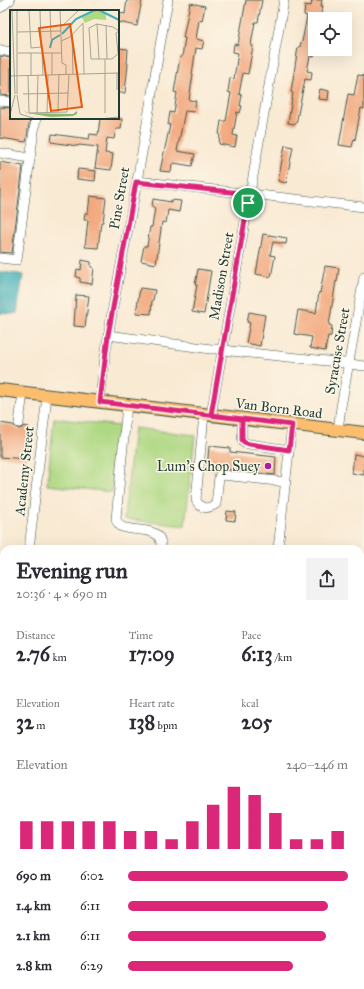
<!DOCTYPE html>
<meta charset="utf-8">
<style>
body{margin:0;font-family:"IM FELL Great Primer",serif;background:#f2f2f3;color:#2b2b33;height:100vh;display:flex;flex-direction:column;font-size:15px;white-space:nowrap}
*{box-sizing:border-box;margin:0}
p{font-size:13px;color:#7c7c81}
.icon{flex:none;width:22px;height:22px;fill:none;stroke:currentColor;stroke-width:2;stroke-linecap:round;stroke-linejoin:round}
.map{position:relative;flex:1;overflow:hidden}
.details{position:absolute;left:0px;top:545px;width:364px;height:444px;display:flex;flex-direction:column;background:#fff;border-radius:12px 12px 0 0;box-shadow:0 4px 16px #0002}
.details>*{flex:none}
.controls{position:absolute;left:308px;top:12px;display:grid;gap:8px}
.controls a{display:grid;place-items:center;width:44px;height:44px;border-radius:0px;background:#fff;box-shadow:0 4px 16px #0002;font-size:20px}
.pin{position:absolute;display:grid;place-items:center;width:34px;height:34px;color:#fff;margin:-17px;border:2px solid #fff;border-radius:50%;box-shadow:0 1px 4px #0007}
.round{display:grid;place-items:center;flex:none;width:42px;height:42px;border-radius:0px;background:#f2f2f3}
.head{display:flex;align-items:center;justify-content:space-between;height:68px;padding:0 16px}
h1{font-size:22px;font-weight:700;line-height:30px}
.metrics{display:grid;grid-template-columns:repeat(3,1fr);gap:6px;height:68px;padding:4px 16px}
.metrics div{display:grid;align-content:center}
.metrics b{font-size:20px;font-weight:700}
.metrics small{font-size:11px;font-weight:400}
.metrics p{font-size:11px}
.chart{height:112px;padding:8px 16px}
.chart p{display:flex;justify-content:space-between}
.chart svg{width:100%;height:72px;margin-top:4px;stroke:#db2777;stroke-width:6}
ul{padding:0 16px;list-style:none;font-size:13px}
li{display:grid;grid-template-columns:64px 48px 1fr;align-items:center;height:30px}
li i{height:10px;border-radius:5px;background:#db2777}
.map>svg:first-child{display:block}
</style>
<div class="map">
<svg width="364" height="989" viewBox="0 0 364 989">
<rect width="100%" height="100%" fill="#fcf5e5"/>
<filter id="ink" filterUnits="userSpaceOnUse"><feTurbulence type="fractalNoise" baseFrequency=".025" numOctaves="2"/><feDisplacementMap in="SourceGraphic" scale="8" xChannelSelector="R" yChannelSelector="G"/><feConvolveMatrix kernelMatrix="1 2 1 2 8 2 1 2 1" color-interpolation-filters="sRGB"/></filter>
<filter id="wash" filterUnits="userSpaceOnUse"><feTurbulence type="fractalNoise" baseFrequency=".012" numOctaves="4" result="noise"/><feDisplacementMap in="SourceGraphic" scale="16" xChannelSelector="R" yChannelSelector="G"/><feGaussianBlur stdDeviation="0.9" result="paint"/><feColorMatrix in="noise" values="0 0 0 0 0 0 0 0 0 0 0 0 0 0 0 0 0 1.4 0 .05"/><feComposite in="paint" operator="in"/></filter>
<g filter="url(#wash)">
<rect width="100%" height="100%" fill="#f9ead4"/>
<g fill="#afd883" stroke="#678a5c">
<polygon points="54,418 119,426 112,492 47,485"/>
<polygon points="134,428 195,435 185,526 124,519"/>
<polygon points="128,985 222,985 221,989 128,989"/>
</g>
<polygon fill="#40b0b9" stroke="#307676" points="0,272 19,274 23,275 17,313 12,314 0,313"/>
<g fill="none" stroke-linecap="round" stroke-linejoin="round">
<polyline stroke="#40b0b9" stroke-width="15" points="0,967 4,961"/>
</g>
<g id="blocks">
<g fill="#f2a77d">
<polygon points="127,0 142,0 137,26 118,22 120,13 125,14"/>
<polygon points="246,0 262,0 258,22 255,22 251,45 253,46 248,74 243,73 239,94 242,95 240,106 242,106 240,113 237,112 233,135 237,136 235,147 219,144 220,134 219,134 221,121 226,121 231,93 228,92 230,78 234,79 238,53 233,52 234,44 238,45"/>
<polygon points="312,0 322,0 321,6 323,6 320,18 315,17 315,48 314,57 310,56 307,71 312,72 311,80 305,79 296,124 288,123 293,93 291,92 298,47 300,47 301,42 302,42 307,16 304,15 305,5 311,6"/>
<polygon points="190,3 205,6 202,21 199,20 196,39 204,41 202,49 196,48 192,74 193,74 189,100 196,101 194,112 185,111 177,151 195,154 192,166 174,163 174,164 172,164 171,172 160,171 170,125 168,125 170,112 174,113 177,93 174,92 180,57 182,57 185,38 183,38"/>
<polygon points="118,48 128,49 127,63 128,64 125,93 118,93"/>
<polygon points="0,56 11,58 11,96 0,95"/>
<polygon points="358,75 364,76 364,109 361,108 355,140 354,139 352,147 339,145 348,94 354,95"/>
<polygon points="320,89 329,91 328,100 318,99"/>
<polygon points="0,107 11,108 11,118 30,118 26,142 0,138"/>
<polygon points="100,118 118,118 118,119 122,119 121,129 116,129 114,139 107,138 105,153 113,154 111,170 95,168 98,147 79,145 78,146 51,142 52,134 89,139 90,134 98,135"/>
<polygon points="285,145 293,147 286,183 278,181"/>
<polygon points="0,162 23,166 12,253 0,252"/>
<polygon points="78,169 96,171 95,181 77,179"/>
<polygon points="90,196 106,198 103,222 101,222 98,248 85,247 88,220 84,220 85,213 88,213"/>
<polygon points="153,199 171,202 171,200 181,201 179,212 168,210 166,223 162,222 156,264 141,261 144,246 147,246 150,227 152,227 155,208 152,207"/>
<polygon points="263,234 287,238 286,244 273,242 270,255 275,256 271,277 256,274"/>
<polygon points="82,260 91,262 91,267 94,268 92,284 80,282 80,278 76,277 77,269 81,270"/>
<polygon points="325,266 339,268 337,282 336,281 329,325 332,326 331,336 328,336 325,351 310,348 312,337 294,334 298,310 316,313 319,292 320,293"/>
<polygon points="198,269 211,271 204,314 192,312 197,285 195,285"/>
<polygon points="140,288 155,290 153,300 152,300 151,314 136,313"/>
<polygon points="76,295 89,296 85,327 74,326"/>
<polygon points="249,312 265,315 260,346 246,343 250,323 247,322"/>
<polygon points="0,423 13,425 15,427 19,429 22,428 24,426 29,427 26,459 0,457"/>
<polygon points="209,446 230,448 230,452 276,457 275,475 223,469 217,470 207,469"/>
<polygon points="354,454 364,456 364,475 352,473"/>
<polygon points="227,511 236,512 235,521 226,520"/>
</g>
</g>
</g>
<g filter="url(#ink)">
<use href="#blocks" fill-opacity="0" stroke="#40574c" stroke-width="1"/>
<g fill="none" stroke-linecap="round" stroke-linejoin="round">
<g stroke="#40574c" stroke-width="10">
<g id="minor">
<polyline points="0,8 10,0"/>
<polyline points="0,50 11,52"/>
<polyline points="0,101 11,102"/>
<polyline points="0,153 30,158 17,260 0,258"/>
<polyline points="30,158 36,118"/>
<polyline points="137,181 364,207"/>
<polyline points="108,335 211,349 222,349 231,351 337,362 364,366"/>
<path d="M100,402C106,333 121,266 134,198C146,132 156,66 168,0"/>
<path d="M127,405L116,519C117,522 119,525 122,527C125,528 128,528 131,529C146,531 163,529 161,549"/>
<path d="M204,414L196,500C201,510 208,509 216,504L219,477L220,475H222L286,482"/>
<polyline points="211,415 284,0"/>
<polyline points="242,419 242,440 244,443 249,444 289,450"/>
<polyline points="19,423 23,393"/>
<polyline points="338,430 341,407 364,277"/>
<polyline points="29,549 47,396"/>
<polyline points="278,549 292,425"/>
<polyline points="360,689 364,690"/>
<polyline points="0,809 4,774"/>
<polyline points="360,854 364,820"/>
<polyline points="0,857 4,853"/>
<polyline points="360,951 364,952"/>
<polyline points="86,989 90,985"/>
<polyline points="112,989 112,985"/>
<polyline points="232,989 232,985"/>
<polyline points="345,989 345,985"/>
</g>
</g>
<g stroke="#40574c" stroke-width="14">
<polyline id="major" points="0,390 364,433"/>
</g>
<use href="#minor" stroke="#fff" stroke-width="9"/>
<use href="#major" stroke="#fbbe6e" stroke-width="12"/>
</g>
</g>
<g fill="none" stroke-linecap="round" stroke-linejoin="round" filter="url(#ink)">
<g stroke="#fff" stroke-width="8">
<polyline id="route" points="248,203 250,194 136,182 108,335 100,402 242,419 242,440 244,442 249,444 289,450 292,425 211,415 248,203"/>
</g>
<use href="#route" stroke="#db2777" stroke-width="5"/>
</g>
<circle fill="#b5179e" stroke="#fcf5e5" stroke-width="1.5" cx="268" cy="466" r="4"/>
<g text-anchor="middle" stroke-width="3" stroke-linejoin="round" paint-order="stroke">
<g font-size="14" fill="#1f3d34" stroke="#fcf5e5">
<text transform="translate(119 198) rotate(-80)" y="5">Pine Street</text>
<text transform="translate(221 276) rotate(-80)" y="5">Madison Street</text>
<text transform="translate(337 351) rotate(-80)" y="5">Syracuse Street</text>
<text transform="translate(279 408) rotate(7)" y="5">Van Born Road</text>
<text transform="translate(24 471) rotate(-84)" y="5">Academy Street</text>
</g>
<g font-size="14" fill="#1f3d34" stroke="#fcf5e5" text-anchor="end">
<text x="260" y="471">Lum's Chop Suey</text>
</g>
</g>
<g transform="translate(10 10)">
<rect width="109" height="109" fill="#f9ead4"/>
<path d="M85,0L96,3V10L84,9L75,13L71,6Z" fill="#afd883"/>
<path d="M13,100L18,103L63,104L67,101V104L63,106L41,107L17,103Z" fill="#8bb871"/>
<path fill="none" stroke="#40b0b9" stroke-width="2" d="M89,0L109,10M52,24L66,9L85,0M40,38L42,30L50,25"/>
<path fill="none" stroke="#a2a594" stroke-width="1" d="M2,0L5,84M7,0V84M19,0L21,38L31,37L30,0M40,0L41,29M50,0L52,53L56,55V64M73,13L74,64M87,14L89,49M96,15L97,49M51,17L69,0M109,21L103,17L87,14L79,18L81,49H102L109,43M7,22L51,21M62,24L63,64M51,31L60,27L73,13M8,43H51M21,43V65M32,43L33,65M42,43V65M108,43L106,23L109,21M95,49V103M107,63V80M18,65L19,103L57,102L59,65M0,66L109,63M13,84L58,83M7,85L10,104L26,109M48,102L49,64M27,103L28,65M37,103L38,65M0,105L5,85M89,109L109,107"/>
<path fill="#e8590c" fill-opacity="0.15" stroke="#e8590c" stroke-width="2" d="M60,14L72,97L41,101L29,18Z"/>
<rect width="109" height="109" fill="none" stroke="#1f3d34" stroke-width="2"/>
</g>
</svg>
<div class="controls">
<a><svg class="icon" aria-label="locate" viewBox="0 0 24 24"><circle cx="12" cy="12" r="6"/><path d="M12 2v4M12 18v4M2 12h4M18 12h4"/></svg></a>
</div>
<div class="pin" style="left:248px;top:203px;background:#1e9e55"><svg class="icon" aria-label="arrive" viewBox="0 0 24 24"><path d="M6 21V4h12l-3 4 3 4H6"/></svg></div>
<section class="details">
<div class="head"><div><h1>Evening run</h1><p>20:36 · 4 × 690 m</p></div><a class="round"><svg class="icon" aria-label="share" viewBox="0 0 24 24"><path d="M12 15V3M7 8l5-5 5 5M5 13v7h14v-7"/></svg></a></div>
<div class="metrics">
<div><p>Distance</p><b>2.76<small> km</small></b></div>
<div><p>Time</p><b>17:09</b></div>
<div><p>Pace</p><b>6:13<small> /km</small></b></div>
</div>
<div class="metrics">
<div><p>Elevation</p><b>32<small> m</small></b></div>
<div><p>Heart rate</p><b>138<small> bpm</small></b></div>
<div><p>kcal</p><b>205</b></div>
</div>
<div class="chart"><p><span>Elevation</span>240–246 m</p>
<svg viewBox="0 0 160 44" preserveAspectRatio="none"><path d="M5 44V27M15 44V27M25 44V27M35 44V27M45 44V27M55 44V33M65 44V33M75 44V38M85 44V27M95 44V17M105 44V6M115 44V11M125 44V22M135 44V38M145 44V38M155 44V33"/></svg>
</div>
<ul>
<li><b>690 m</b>6:02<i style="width:100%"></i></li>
<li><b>1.4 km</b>6:11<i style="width:91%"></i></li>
<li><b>2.1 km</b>6:11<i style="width:90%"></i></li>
<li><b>2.8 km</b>6:29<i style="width:75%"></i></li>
</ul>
</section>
</div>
